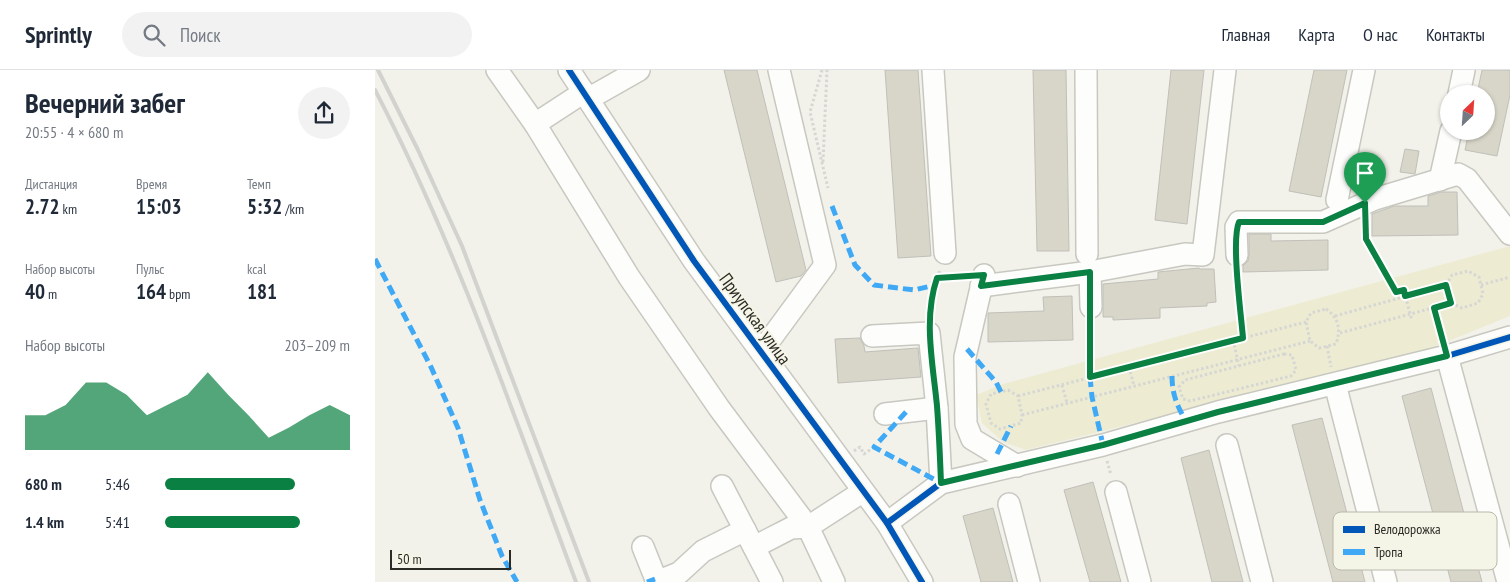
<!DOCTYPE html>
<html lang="ru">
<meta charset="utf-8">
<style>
body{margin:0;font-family:"PT Sans Narrow",sans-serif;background:#f2f2f3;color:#1f2937;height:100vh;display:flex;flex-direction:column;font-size:19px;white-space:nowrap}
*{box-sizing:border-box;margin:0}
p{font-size:16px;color:#747a83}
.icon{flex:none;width:28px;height:28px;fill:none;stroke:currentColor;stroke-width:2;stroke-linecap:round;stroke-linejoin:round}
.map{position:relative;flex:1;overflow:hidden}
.panel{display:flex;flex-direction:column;background:#fff;width:375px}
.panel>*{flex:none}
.needle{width:32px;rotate:25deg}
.controls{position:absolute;left:1065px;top:15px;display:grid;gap:10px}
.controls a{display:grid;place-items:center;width:55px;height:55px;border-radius:50%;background:#fff;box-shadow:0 1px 4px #0004;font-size:25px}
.scale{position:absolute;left:15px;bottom:12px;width:121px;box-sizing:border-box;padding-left:5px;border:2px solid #2b2b26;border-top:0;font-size:14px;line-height:18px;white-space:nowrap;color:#2b2b26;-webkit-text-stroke:4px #f5f5e7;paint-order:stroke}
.pin{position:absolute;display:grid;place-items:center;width:42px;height:42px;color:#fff;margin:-51px -21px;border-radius:50% 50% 50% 0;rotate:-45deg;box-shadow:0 0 5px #0007}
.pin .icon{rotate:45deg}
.round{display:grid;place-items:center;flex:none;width:52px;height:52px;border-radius:26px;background:#f2f2f3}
.headline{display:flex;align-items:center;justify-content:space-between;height:85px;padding:0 25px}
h1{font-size:28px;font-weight:600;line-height:38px}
.stats{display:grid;grid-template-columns:repeat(3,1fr);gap:8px;height:85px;padding:5px 25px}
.stats div{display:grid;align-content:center}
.stats b{font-size:21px;font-weight:600}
.stats small{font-size:14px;font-weight:400}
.stats p{font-size:14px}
.chart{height:140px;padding:10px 25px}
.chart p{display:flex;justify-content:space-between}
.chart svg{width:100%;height:90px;margin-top:5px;fill:#0b8043;opacity:.7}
ul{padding:0 25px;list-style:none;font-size:16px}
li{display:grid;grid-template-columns:80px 60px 1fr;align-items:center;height:38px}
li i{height:12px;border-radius:6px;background:#0b8043}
header{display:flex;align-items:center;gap:30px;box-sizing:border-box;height:70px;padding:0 25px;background:#fff;border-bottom:1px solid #e0e1e3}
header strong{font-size:24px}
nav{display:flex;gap:28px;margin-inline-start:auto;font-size:18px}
.search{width:350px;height:45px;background:#f2f2f3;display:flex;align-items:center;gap:12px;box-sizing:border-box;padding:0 18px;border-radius:28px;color:#747a83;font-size:19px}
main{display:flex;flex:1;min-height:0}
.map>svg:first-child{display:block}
</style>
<header>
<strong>Sprintly</strong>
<div class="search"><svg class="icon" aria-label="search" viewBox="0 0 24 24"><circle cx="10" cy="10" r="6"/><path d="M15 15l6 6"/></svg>Поиск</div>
<nav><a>Главная</a><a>Карта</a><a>О нас</a><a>Контакты</a></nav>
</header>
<main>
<section class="panel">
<div class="headline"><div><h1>Вечерний забег</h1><p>20:55 · 4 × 680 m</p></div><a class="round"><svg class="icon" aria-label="share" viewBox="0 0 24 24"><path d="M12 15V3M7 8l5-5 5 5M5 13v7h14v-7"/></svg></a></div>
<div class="stats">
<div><p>Дистанция</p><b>2.72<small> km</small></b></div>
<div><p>Время</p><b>15:03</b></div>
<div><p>Темп</p><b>5:32<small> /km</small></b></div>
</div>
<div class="stats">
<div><p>Набор высоты</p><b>40<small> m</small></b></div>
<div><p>Пульс</p><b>164<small> bpm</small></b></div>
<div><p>kcal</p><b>181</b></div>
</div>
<div class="chart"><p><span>Набор высоты</span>203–209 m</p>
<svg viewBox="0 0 160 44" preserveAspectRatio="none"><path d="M0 44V27L10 27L20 22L30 11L40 11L50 17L60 27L70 22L80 17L90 6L100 17L110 27L120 38L130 33L140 27L150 22L160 27V44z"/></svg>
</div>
<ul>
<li><b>680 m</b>5:46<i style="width:70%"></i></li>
<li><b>1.4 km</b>5:41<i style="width:73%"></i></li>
</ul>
</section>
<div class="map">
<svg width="1135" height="512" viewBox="0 0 1135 512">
<rect width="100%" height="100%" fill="#f2f2ea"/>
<polygon fill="#edecd3" points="1135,176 1135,246 1042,284 651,380 628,372 607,353 601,325 628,314"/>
<g fill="#d8d6c8" stroke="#c0bfba">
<polygon points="349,0 382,0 431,200 426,206 401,212"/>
<polygon points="510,0 543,0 556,186 523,188"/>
<polygon points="658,0 691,0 694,181 662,181"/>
<polygon points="796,0 829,0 812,154 780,150"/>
<polygon points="939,0 972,0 946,127 914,121"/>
<polygon points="1107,0 1135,0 1135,25 1122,86 1090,80 1094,61 1111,61 1111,24 1102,24"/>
<polygon points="1030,79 1044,81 1040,104 1025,102"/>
<polygon points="1066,122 1082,122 1083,165 997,166 997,144 1019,136 1053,136 1053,126"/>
<polygon points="874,164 896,164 896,171 953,170 953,200 868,202 868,196 873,191 874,185"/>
<polygon points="824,198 825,199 839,199 841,232 832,233 832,236 785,238 785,248 738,250 738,247 728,247 728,214 783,209 783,202"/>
<polygon points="697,226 698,270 613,272 613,243 669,241 668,227"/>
<polygon points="485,268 489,276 490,282 543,278 546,307 463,313 460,269"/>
<polygon points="1056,318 1107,512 1076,512 1027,326"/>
<polygon points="947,348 990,512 958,512 917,355"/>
<polygon points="834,380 868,512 837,512 806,388"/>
<polygon points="718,412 746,512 715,512 689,420"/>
<polygon points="618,438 638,512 606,512 588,446"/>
</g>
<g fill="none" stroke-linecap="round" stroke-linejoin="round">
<g stroke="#c8c8c1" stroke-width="24">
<g id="minor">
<polyline points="122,0 160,54 254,207 344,338 433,457 459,512"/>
<polyline points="194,0 319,191 512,453 547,512"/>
<polyline points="558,0 570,183"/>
<polyline points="711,0 712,184"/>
<polyline points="1084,24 1089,0"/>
<polyline points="213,29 264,0"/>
<polyline points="160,54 209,22"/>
<polyline points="1065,110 1076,61"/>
<polyline points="962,130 989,0"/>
<polyline points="862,185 861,157 864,152 948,152 1000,129 1083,104 1092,109 1135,164"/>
<polyline points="715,202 716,237"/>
<polyline points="609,205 590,287 591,354 597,369 642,396"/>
<polyline points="606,216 715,202 810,184 828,185 850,0"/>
<polyline points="497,266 554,263 562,338 566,413"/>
<polyline points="386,282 450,195 404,0"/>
<polyline points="1072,286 1133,512"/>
<polyline points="960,314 1011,512"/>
<polyline points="510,344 562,338"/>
<polyline points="852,375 887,512"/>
<polyline points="347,416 397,512"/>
<polyline points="741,422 765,512"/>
<polyline points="634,434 654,512"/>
<polyline points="512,453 566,413 728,375 843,342 1072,286 1135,267"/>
<polyline points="268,477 282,512"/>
<polyline points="379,477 416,458 433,457 487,422"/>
<polyline points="281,512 304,503 328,481 370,460"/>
</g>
</g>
<g stroke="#d6d6d3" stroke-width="3" stroke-dasharray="2.5 2.5" stroke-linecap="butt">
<polyline points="447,0 435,42 453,118"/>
<polyline points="448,92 452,0"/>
<polyline points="990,151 991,169 1021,222 1029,220"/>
<polyline points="863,201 868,268"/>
<polyline points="562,208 591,206"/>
<polyline points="1106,215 1135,207"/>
<polyline points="1028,217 1037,251"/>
<polyline points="1059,238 1067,269"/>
<path d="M951,239C964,248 966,259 961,274L944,278L935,271L931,252L936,243Z"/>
<polyline points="960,246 1071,215 1077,205 1093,201 1104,207 1108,224 1103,233 1087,238 1076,233 1071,215"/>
<polyline points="555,247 557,223 565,200"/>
<polyline points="965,263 1076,233"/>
<polyline points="858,270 864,296"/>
<polyline points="952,276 956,297"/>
<polygon points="909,284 917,285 921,300 916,306 815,331 808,329 804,317 810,310"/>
<polyline points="754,297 759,316"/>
<polyline points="715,307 716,253"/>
<polyline points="687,315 692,333"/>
<polygon points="633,320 643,326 647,345 646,353 625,359 616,353 611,334 616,324"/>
<polyline points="643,326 931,252"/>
<polyline points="647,345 935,271"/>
<polyline points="479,381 485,377 489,384 499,377"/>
<polyline points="732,391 736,405"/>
</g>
<use href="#minor" stroke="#fdfdfc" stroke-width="21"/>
<g stroke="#d2d2cf" stroke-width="4">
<polyline points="3,0 43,80 87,176 214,512"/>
<path d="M0,20C82,178 139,346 201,512"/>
</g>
<g stroke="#3fa9f5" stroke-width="5" stroke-dasharray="10 5" stroke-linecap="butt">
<polyline points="457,136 480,195 499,215 539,220 560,215"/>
<polyline points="0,189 56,297 83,358 105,430 127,486 142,512"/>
<polyline points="592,279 621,312 626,322"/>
<path d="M797,306C797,324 802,336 811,351"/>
<polyline points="715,307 717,327 728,375"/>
<polyline points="531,342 499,377 566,413"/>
<polyline points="622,384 636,356"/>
<polyline points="272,512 280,509"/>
</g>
<g stroke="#f5f5e7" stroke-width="9">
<g id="cycleway">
<polyline points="194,0 319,191 512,453 547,512"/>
<polyline points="512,453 566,413 728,375 843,342 1072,286 1135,267"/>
</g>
</g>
<use href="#cycleway" stroke="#0057b8" stroke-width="6"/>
</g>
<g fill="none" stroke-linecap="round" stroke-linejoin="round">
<g stroke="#fff" stroke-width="10">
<path id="route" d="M990,133L991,169L1021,222L1029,220L1030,226L1071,215L1076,233L1059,238L1072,286L843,342L728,375L566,413C565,387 564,362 562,336C558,294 548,249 562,208L609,205L606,216L715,202V307L868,268C866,244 856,170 864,152H948Z"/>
</g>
<use href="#route" stroke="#0b8043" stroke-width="6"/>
</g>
<g text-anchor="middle" stroke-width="4" stroke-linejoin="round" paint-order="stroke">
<g font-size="18" fill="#2b2b26" stroke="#f5f5e7">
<text transform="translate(380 249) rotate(54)" y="6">Приупская улица</text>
</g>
</g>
<rect x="958" y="442" width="164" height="58" rx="8" fill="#f5f5e7" stroke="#b8b8ad" stroke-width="1"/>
<rect x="968" y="456" width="22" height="7" fill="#0057b8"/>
<rect x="968" y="479" width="22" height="6" fill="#3fa9f5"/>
<g font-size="14" fill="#2b2b26">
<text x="999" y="464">Велодорожка</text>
<text x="999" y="487">Тропа</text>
</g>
</svg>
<div class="controls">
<a><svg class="needle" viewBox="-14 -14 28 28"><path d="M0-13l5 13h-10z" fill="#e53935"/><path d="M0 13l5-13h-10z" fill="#747a83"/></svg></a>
</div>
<div class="scale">50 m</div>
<div class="pin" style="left:990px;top:133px;background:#1e9e55"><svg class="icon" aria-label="arrive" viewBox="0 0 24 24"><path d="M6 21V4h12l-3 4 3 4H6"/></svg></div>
</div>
</main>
